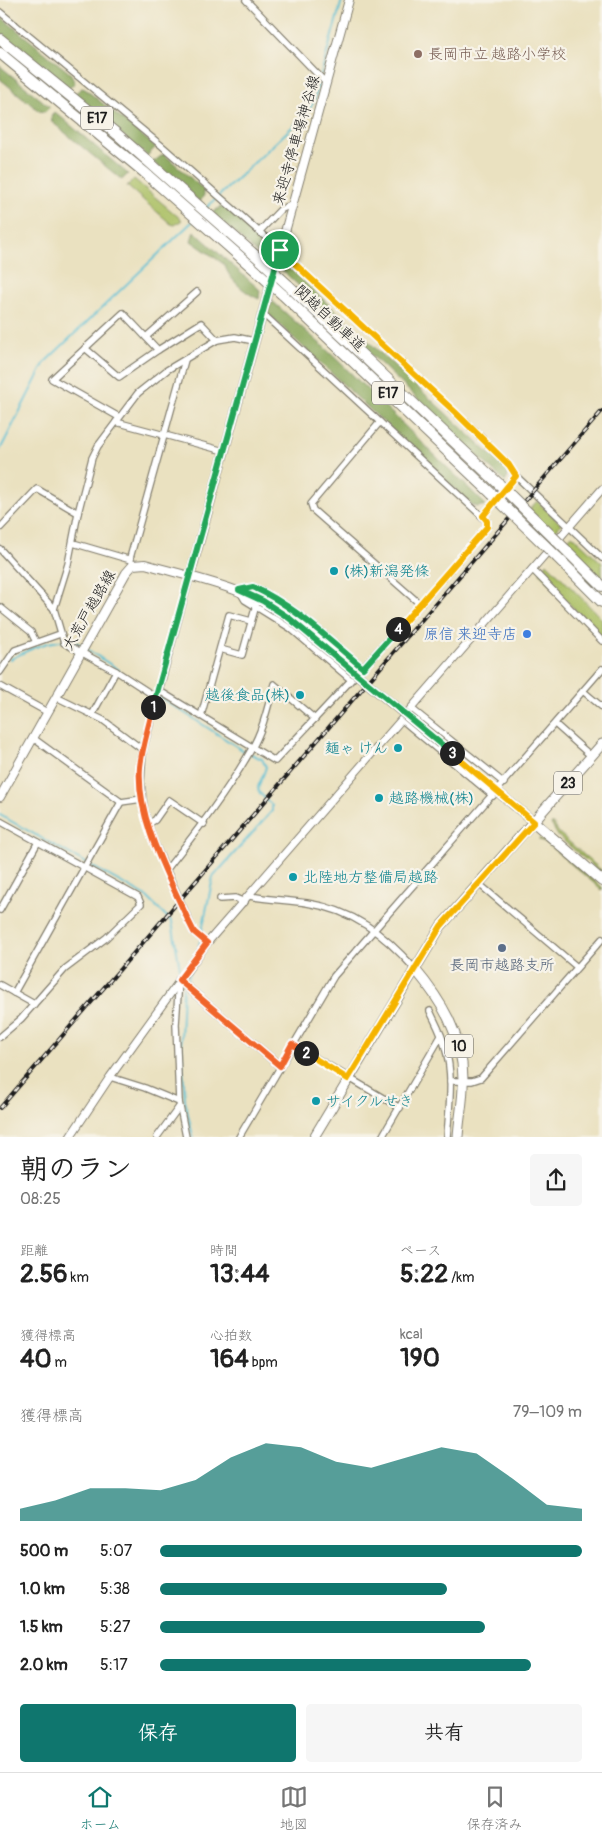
<!DOCTYPE html>
<html lang="ja">
<meta charset="utf-8">
<style>
body{margin:0;font-family:Pangolin,"Klee One",sans-serif;background:#f6f6f6;color:#222;height:100vh;display:flex;flex-direction:column;font-size:19px;white-space:nowrap}
*{box-sizing:border-box;margin:0}
p{font-size:16px;color:#767676}
.icon{flex:none;width:28px;height:28px;fill:none;stroke:currentColor;stroke-width:2;stroke-linecap:round;stroke-linejoin:round}
.map{position:relative;height:1137px;overflow:hidden}
.panel{display:flex;flex-direction:column;background:#fff;flex:1}
.panel>*{flex:none}
.pin{position:absolute;display:grid;place-items:center;width:42px;height:42px;color:#fff;margin:-21px;border:2px solid #fff;border-radius:50%;box-shadow:0 1px 5px #0007}
.km{position:absolute;width:25px;height:25px;margin:-12px;border-radius:50%;background:#222;color:#fff;font-size:14px;line-height:25px;text-align:center}
.round{display:grid;place-items:center;flex:none;width:52px;height:52px;border-radius:5px;background:#f6f6f6}
.headline{display:flex;align-items:center;justify-content:space-between;height:85px;padding:0 20px}
h1{font-size:28px;font-weight:700;line-height:38px}
.stats{display:grid;grid-template-columns:repeat(3,1fr);gap:8px;height:85px;padding:5px 20px}
.stats div{display:grid;align-content:center}
.stats b{font-size:25px;font-weight:700}
.stats small{font-size:14px;font-weight:400}
.stats p{font-size:14px}
.chart{height:140px;padding:10px 20px}
.chart p{display:flex;justify-content:space-between}
.chart svg{width:100%;height:90px;margin-top:5px;fill:#0f766e;opacity:.7}
.button{display:flex;gap:10px;margin-top:auto;padding:10px 20px}
.button a{flex:1;height:58px;border-radius:5px;background:#0f766e;color:#fff;font-size:20px;font-weight:700;line-height:58px;text-align:center}
.button a+a{background:#f6f6f6;color:#222}
ul{padding:0 20px;list-style:none;font-size:16px}
li{display:grid;grid-template-columns:80px 60px 1fr;align-items:center;height:38px}
li i{height:12px;border-radius:6px;background:#0f766e}
.tabs{display:flex;justify-content:space-around;align-items:center;height:70px;border-top:1px solid #e0e0e0;background:#fff;font-size:14px;color:#767676}
.tabs a{display:grid;justify-items:center;gap:2px}
.tabs .on{color:#0f766e}
.map>svg:first-child{display:block}
</style>
<div class="map">
<svg width="602" height="1137" viewBox="0 0 602 1137">
<rect width="100%" height="100%" fill="#f7f3e8"/>
<filter id="ink" filterUnits="userSpaceOnUse"><feTurbulence type="fractalNoise" baseFrequency=".02" numOctaves="2"/><feDisplacementMap in="SourceGraphic" scale="10" xChannelSelector="R" yChannelSelector="G"/><feConvolveMatrix kernelMatrix="1 2 1 2 8 2 1 2 1" color-interpolation-filters="sRGB"/></filter>
<filter id="wash" filterUnits="userSpaceOnUse"><feTurbulence type="fractalNoise" baseFrequency=".0096" numOctaves="4" result="noise"/><feDisplacementMap in="SourceGraphic" scale="20" xChannelSelector="R" yChannelSelector="G"/><feGaussianBlur stdDeviation="1.12" result="paint"/><feColorMatrix in="noise" values="0 0 0 0 0 0 0 0 0 0 0 0 0 0 0 0 0 1.4 0 .05"/><feComposite in="paint" operator="in"/></filter>
<g filter="url(#wash)">
<rect width="100%" height="100%" fill="#eae1c0"/>
<g fill="#aabf63" stroke="#636e40">
<polygon points="134,179 182,220 175,225 171,224 127,186"/>
<polygon points="537,501 561,524 553,534 529,510"/>
<polygon points="572,535 602,563 602,579 564,544"/>
<polygon points="547,563 602,619 602,638 540,573"/>
<polygon points="551,824 553,824 559,833 602,871 602,874 558,836"/>
<polygon points="540,838 602,887 602,890 545,842 539,840"/>
</g>
<g fill="#87a659" stroke="#52613a">
<polygon points="0,16 71,74 75,83 68,89 0,34"/>
<polygon points="0,66 50,107 45,112 39,111 0,79"/>
<polygon points="82,88 85,89 156,147 147,156 74,94"/>
<polygon points="55,112 128,174 122,180 52,122 51,116"/>
<polygon points="164,154 203,189 204,195 200,202 153,162"/>
<polygon points="220,207 226,208 271,250 268,263 212,213"/>
<path d="M194,231L260,290L259,299C245,293 228,279 225,265L191,241Z"/>
<polygon points="286,265 507,470 508,477 505,482 281,269 281,266"/>
<polygon points="271,300 325,348 486,505 477,507 472,505 267,313"/>
</g>
<g fill="none" stroke-linecap="round" stroke-linejoin="round">
<g stroke="#55bdd2" stroke-width="2">
<polyline points="321,74 342,0"/>
<polyline points="206,208 307,113 314,101 320,79"/>
<polyline points="0,450 45,362 194,220"/>
<polyline points="85,648 119,670"/>
<path d="M11,659C29,649 62,633 81,645"/>
<polyline points="158,696 247,753"/>
<polyline points="0,815 147,897 172,922 181,975"/>
<path d="M201,936L213,877L272,811V805C250,785 259,791 266,767L262,759L251,754"/>
<polyline points="198,951 200,941"/>
<polyline points="186,984 191,969"/>
<polyline points="183,987 181,1039 185,1101 193,1137"/>
</g>
</g>
</g>
<g filter="url(#ink)">
<g fill="none" stroke-linecap="round" stroke-linejoin="round">
<g stroke="#837e6e" stroke-width="8">
<g id="minor">
<polyline points="246,0 326,83"/>
<polyline points="0,12 162,146 280,250 455,412 509,465 516,476 602,558"/>
<polyline points="259,232 280,210 291,205"/>
<polyline points="262,313 487,521 487,527 420,604"/>
<polyline points="146,337 197,292"/>
<polyline points="85,348 119,377 158,350"/>
<polyline points="119,417 52,379 123,313 158,350 201,323 217,340"/>
<polyline points="116,422 224,451"/>
<polyline points="483,516 516,476"/>
<polyline points="0,528 37,489 78,513"/>
<polyline points="73,543 131,560"/>
<polyline points="0,549 54,609"/>
<polyline points="130,558 185,360"/>
<polyline points="532,569 602,641"/>
<polyline points="190,576 143,750 141,782 144,809 153,840 194,932 207,943"/>
<polyline points="0,607 31,632 36,642"/>
<polyline points="220,649 242,655 256,605"/>
<polyline points="0,672 15,650 60,634"/>
<path d="M350,679L290,628L245,600L239,590L253,587C295,606 328,639 363,668"/>
<polyline points="0,686 47,712"/>
<path d="M158,690L275,761C324,709 373,658 420,604L313,510L311,504L380,422"/>
<polyline points="583,691 602,707"/>
<polyline points="56,697 103,720 143,750"/>
<polyline points="156,697 116,671 64,643 54,609 68,564 78,513 92,458 98,446 138,393 167,370 217,340 235,337 254,341"/>
<polyline points="412,709 504,783"/>
<polyline points="92,715 116,671"/>
<polyline points="201,716 229,615 251,621"/>
<polyline points="402,720 493,796"/>
<polyline points="555,724 591,756"/>
<polyline points="33,738 121,802 142,799"/>
<polyline points="0,821 138,897 141,904 106,938 65,969 21,1019 0,1037"/>
<polyline points="148,824 155,820 169,800 204,824"/>
<path d="M167,869C197,831 227,792 251,750C263,730 268,706 274,684L315,719"/>
<polyline points="478,883 577,967"/>
<path d="M250,896C269,900 288,900 307,903C353,910 384,934 414,968"/>
<polyline points="220,899 235,898 245,902"/>
<polyline points="0,910 38,842"/>
<polyline points="179,980 176,1024 179,1102 186,1137"/>
<polyline points="0,985 34,1004"/>
<polyline points="14,993 121,802"/>
<path d="M430,1011C435,1022 442,1034 445,1047C454,1076 449,1107 447,1137"/>
<polyline points="292,1044 400,1108"/>
<polyline points="110,1077 145,1088 179,1102"/>
<polyline points="450,1081 472,1081 481,1078 602,939"/>
<polyline points="157,1137 179,1107"/>
<polyline points="239,1137 334,976 602,669"/>
<polyline points="382,1137 441,1036"/>
</g>
</g>
<g stroke="#837e6e" stroke-width="9">
<g id="tertiary">
<polyline points="179,980 280,1066"/>
<polyline points="70,1137 110,1077 207,943 602,489"/>
</g>
</g>
<g stroke="#837e6e" stroke-width="10">
<g id="secondary">
<polyline points="190,576 349,0"/>
<polyline points="440,744 534,822"/>
<path d="M0,797L126,573L133,565L145,564C197,579 251,588 294,622"/>
</g>
</g>
<g stroke="#837e6e" stroke-width="11">
<g id="primary">
<path d="M414,968C441,1000 463,1035 463,1079C464,1098 459,1118 458,1137"/>
<polyline points="314,1137 441,926 602,744"/>
</g>
</g>
<g stroke="#837e6e" stroke-width="12">
<g id="motorway">
<polyline points="0,39 117,134 265,264"/>
<polyline points="0,53 144,172 261,275"/>
<polyline points="288,285 500,485"/>
<polyline points="282,294 492,494"/>
<polyline points="565,549 602,586"/>
<polyline points="557,557 602,602"/>
<polyline points="534,822 602,881"/>
</g>
</g>
<use href="#minor" stroke="#fff" stroke-width="5.5"/>
<use href="#tertiary" stroke="#fff" stroke-width="7"/>
<use href="#secondary" stroke="#fff" stroke-width="8"/>
<use href="#primary" stroke="#fff" stroke-width="9"/>
<use href="#motorway" stroke="#fff" stroke-width="10"/>
<g stroke="#1c1c1c" stroke-width="4">
<polyline id="rail" points="0,1108 602,411"/>
</g>
<use href="#rail" stroke="#f7f3e8" stroke-width="2" stroke-dasharray="5.5" stroke-linecap="butt"/>
<g stroke="#837e6e" stroke-width="10" stroke-linecap="butt">
<polyline id="secondary-bridge" points="294,622 440,744"/>
</g>
<g stroke="#837e6e" stroke-width="12" stroke-linecap="butt">
<g id="motorway-bridge">
<polyline points="265,264 288,285"/>
<polyline points="261,275 282,294"/>
<polyline points="500,485 565,549"/>
<polyline points="492,494 557,557"/>
</g>
</g>
<use href="#secondary-bridge" stroke="#fff" stroke-width="8"/>
<use href="#motorway-bridge" stroke="#fff" stroke-width="10"/>
</g>
</g>
<g fill="none" stroke-linecap="round" stroke-linejoin="round" filter="url(#ink)">
<g stroke="#fff" stroke-width="10">
<polyline id="split-1" points="153,707 280,250"/>
</g>
<g stroke="#fff" stroke-width="10">
<path id="split-2" d="M153,707C149,727 142,747 140,767C136,818 168,875 188,920L194,932L207,943L179,980L280,1066L292,1044L306,1053"/>
</g>
<g stroke="#fff" stroke-width="10">
<polyline id="split-3" points="306,1053 348,1079 441,926 534,822 452,753"/>
</g>
<g stroke="#fff" stroke-width="10">
<path id="split-4" d="M398,629L363,668C328,639 295,606 253,587L239,590L263,601L289,618L452,753"/>
</g>
<g stroke="#fff" stroke-width="10">
<polyline id="split-5" points="280,250 455,412 509,465 516,476 483,516 487,521 487,527 398,629"/>
</g>
<use href="#split-1" stroke="#22a559" stroke-width="6"/>
<use href="#split-2" stroke="#f0652b" stroke-width="6"/>
<use href="#split-3" stroke="#f5b400" stroke-width="6"/>
<use href="#split-4" stroke="#22a559" stroke-width="6"/>
<use href="#split-5" stroke="#f5b400" stroke-width="6"/>
</g>
<circle fill="#8d6e63" stroke="#f7f3e8" stroke-width="2" cx="418" cy="54" r="5"/>
<g fill="#0f9aa8" stroke="#f7f3e8" stroke-width="2">
<circle cx="334" cy="571" r="5"/>
<circle cx="300" cy="695" r="5"/>
<circle cx="398" cy="748" r="5"/>
<circle cx="379" cy="798" r="5"/>
<circle cx="293" cy="877" r="5"/>
<circle cx="316" cy="1101" r="5"/>
</g>
<circle fill="#3f7fe0" stroke="#f7f3e8" stroke-width="2" cx="527" cy="634" r="5"/>
<circle fill="#5c6f8a" stroke="#f7f3e8" stroke-width="2" cx="502" cy="948" r="5"/>
<g text-anchor="middle" stroke-width="4.5" stroke-linejoin="round" paint-order="stroke">
<g fill="#f7f3e8" stroke="#5e5c59" stroke-width="1">
<rect x="81" y="106.5" width="32" height="23" rx="4"/>
<rect x="372" y="381.5" width="32" height="23" rx="4"/>
<rect x="554" y="771.5" width="28" height="23" rx="4"/>
<rect x="445" y="1034.5" width="28" height="23" rx="4"/>
</g>
<g font-size="14" font-weight="bold" fill="#1c1c1c">
<text x="97" y="123">E17</text>
<text x="388" y="398">E17</text>
<text x="568" y="788">23</text>
<text x="459" y="1051">10</text>
</g>
<g font-size="15" fill="#785e54" stroke="#f7f3e8" text-anchor="start">
<text x="428" y="59">長岡市立 越路小学校</text>
</g>
<g font-size="15" fill="#1c1c1c" stroke="#f7f3e8">
<text transform="translate(296 140) rotate(-74)" y="5">来迎寺停車場神谷線</text>
<text transform="translate(330 318) rotate(43)" y="5">関越自動車道</text>
<text transform="translate(89 610) rotate(-60)" y="5">大荒戸越路線</text>
</g>
<g font-size="15" fill="#0d838f" stroke="#f7f3e8" text-anchor="start">
<text x="344" y="576">(株)新潟発條</text>
<text x="290" y="700" text-anchor="end">越後食品(株)</text>
<text x="388" y="753" text-anchor="end">麺ゃ けん</text>
<text x="389" y="803">越路機械(株)</text>
<text x="303" y="882">北陸地方整備局越路</text>
<text x="326" y="1106">サイクルせき</text>
</g>
<g font-size="15" fill="#366cbe" stroke="#f7f3e8" text-anchor="end">
<text x="517" y="639">原信 来迎寺店</text>
</g>
<g font-size="15" fill="#4e5e75" stroke="#f7f3e8">
<text x="502" y="970">長岡市越路支所</text>
</g>
</g>
</svg>
<div class="pin" style="left:280px;top:250px;background:#1e9e55"><svg class="icon" aria-label="arrive" viewBox="0 0 24 24"><path d="M6 21V4h12l-3 4 3 4H6"/></svg></div>
<b class="km" style="left:153px;top:707px">1</b>
<b class="km" style="left:306px;top:1053px">2</b>
<b class="km" style="left:452px;top:753px">3</b>
<b class="km" style="left:398px;top:629px">4</b>
</div>
<section class="panel">
<div class="headline"><div><h1>朝のラン</h1><p>08:25</p></div><a class="round"><svg class="icon" aria-label="share" viewBox="0 0 24 24"><path d="M12 15V3M7 8l5-5 5 5M5 13v7h14v-7"/></svg></a></div>
<div class="stats">
<div><p>距離</p><b>2.56<small> km</small></b></div>
<div><p>時間</p><b>13:44</b></div>
<div><p>ペース</p><b>5:22<small> /km</small></b></div>
</div>
<div class="stats">
<div><p>獲得標高</p><b>40<small> m</small></b></div>
<div><p>心拍数</p><b>164<small> bpm</small></b></div>
<div><p>kcal</p><b>190</b></div>
</div>
<div class="chart"><p><span>獲得標高</span>79–109 m</p>
<svg viewBox="0 0 160 44" preserveAspectRatio="none"><path d="M0 44V38L10 34L20 28L30 28L40 29L50 24L60 13L70 6L80 8L90 15L100 18L110 13L120 8L130 11L140 23L150 36L160 38V44z"/></svg>
</div>
<ul>
<li><b>500 m</b>5:07<i style="width:100%"></i></li>
<li><b>1.0 km</b>5:38<i style="width:68%"></i></li>
<li><b>1.5 km</b>5:27<i style="width:77%"></i></li>
<li><b>2.0 km</b>5:17<i style="width:88%"></i></li>
</ul>
<div class="button"><a>保存</a><a>共有</a></div>
</section>
<nav class="tabs">
<a class="on"><svg class="icon" aria-label="home" viewBox="0 0 24 24"><path d="M3 11l9-7 9 7M6 9v11h12V9"/></svg>ホーム</a>
<a><svg class="icon" aria-label="map" viewBox="0 0 24 24"><path d="M3 6l6-2 6 2 6-2v14l-6 2-6-2-6 2zM9 4v14M15 6v14"/></svg>地図</a>
<a><svg class="icon" aria-label="saved" viewBox="0 0 24 24"><path d="M7 4h10v16l-5-4-5 4z"/></svg>保存済み</a>
</nav>
